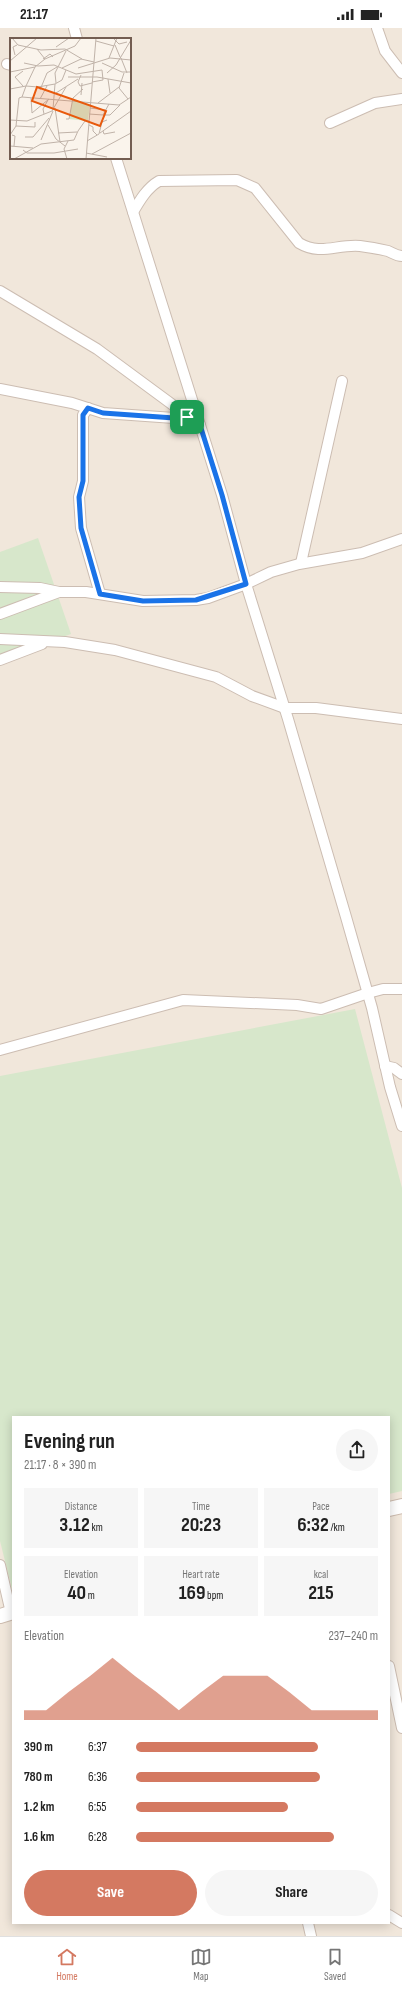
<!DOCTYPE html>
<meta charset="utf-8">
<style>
body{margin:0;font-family:"Sofia Sans Condensed",sans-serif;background:#f6f6f6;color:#222;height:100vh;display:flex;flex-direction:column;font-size:15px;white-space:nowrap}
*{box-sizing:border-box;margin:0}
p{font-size:13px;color:#767676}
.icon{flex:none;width:22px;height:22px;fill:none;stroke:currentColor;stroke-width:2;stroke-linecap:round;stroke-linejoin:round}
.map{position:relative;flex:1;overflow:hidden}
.sheet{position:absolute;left:12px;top:1388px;width:378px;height:508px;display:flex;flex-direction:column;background:#fff;border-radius:0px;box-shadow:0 2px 10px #0003}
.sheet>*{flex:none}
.pin{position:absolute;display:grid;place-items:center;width:34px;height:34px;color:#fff;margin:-17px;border-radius:8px;box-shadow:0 2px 6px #0006}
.round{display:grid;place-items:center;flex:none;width:42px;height:42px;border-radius:21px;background:#f6f6f6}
.overview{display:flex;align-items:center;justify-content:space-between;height:68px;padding:0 12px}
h1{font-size:22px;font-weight:700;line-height:30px}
.stats{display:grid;grid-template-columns:repeat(3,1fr);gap:6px;height:68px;padding:4px 12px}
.stats div{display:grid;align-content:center;border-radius:0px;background:#f6f6f6;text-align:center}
.stats b{font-size:20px;font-weight:700}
.stats small{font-size:11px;font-weight:400}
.stats p{font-size:11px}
.chart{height:112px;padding:8px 12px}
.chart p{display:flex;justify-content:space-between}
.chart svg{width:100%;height:72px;margin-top:4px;fill:#d47961;opacity:.7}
.primary-button{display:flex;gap:8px;margin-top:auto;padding:8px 12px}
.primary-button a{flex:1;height:46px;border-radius:24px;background:#d47961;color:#fff;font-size:16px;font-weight:700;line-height:46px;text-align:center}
.primary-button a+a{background:#f6f6f6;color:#222}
ul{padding:0 12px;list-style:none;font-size:13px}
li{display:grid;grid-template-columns:64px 48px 1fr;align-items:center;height:30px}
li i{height:10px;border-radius:5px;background:#d47961}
.status{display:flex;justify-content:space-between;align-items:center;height:28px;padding:0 20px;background:#fff;direction:ltr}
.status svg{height:11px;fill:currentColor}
.tab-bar{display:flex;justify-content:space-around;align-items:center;height:56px;border-top:1px solid #e0e0e0;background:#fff;font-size:11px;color:#767676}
.tab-bar a{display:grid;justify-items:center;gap:2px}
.tab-bar .on{color:#d47961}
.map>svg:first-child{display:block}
</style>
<div class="status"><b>21:17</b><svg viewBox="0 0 49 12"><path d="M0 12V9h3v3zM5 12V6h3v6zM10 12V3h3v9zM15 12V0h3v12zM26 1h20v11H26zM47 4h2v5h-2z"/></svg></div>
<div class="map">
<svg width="402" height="1908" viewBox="0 0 402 1908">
<rect width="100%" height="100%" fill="#faf4ec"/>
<path fill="#f1e7db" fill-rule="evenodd" d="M0,0H402V1908H0ZM11,11H130V130H11ZM13,1389H389V1895H13Z"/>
<g fill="#d7e7cb">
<polygon points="38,510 71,606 0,631 0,524"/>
<polygon points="355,981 402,1160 402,1463 389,1466 389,1389 13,1389 13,1565 0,1513 0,1048"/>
</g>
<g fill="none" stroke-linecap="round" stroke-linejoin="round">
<g stroke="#ccbdb2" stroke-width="12">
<g id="street">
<polyline points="74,0 77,11"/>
<polyline points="377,0 385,23 402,45"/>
<polyline points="7,36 11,37"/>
<polyline points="330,95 375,75 402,71"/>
<polyline points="116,130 222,467 246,556 288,691 346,889 372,980 390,1059 402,1098"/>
<path d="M133,184C140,172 147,160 159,153L237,152L255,160L299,215C321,228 336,216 360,218C368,219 379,221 388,223C393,225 396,228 402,228"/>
<polyline points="0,263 97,321 200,397"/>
<polyline points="0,361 72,375 103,385 174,390 187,389"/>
<polyline points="88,380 83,387 83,453 79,469 81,500 100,566"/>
<polyline points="301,535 342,353"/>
<polyline points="0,559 40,560 59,564"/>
<polyline points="0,586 59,564 86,564 143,573 196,572 208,570 246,556 271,544 299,536 362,525 402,511"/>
<polyline points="0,611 65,614 115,622 216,649 252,668 285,680 316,680 402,691"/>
<polyline points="0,632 42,616"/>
<polyline points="0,1022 183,972 297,977 321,981 368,965 383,961 402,961"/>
<polyline points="385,1038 394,1040 402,1046"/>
<polyline points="0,1537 11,1585"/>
<polyline points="389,1638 402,1700"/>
<polyline points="389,1887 402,1895"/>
<polyline points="308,1895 311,1908"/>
</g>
</g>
<g stroke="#cebdb0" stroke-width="16">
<g id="secondary">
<polyline points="389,1481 402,1478"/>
<polyline points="0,1588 13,1584"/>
</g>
</g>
<use href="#street" stroke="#fff" stroke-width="10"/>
<use href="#secondary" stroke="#fff" stroke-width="14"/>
</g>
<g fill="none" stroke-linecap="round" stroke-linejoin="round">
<g stroke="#fff" stroke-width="8">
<polygon id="route" points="88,380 103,385 174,390 187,389 200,397 222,467 246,556 196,572 143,573 100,566 81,500 79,469 83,453 83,387"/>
</g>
<use href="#route" stroke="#1a73e8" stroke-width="5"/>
</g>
<g transform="translate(10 10)">
<rect width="121" height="121" fill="#faf4ec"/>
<path d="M62,63L80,66L78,83L59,81Z" fill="#d7e7cb"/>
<path fill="none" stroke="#c0b3a9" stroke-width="1" d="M2,0L8,7L31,12L55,11L72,21M103,0L109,6L117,4M86,3L104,8M105,7L110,19M46,9L59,0M27,11L35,21M5,17L3,9L7,7M99,20L107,0M111,20L117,35M33,21L40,16L43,19M0,23L27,0M14,25L28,28L44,27L66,36L92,32L93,42L82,44M84,25L100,20L121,22M92,25L112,34H121M52,30L71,21L84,24M68,30L84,25M13,33L5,39L13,48M0,34L25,29M97,35L106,27L121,2M114,35L109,50L118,61M71,37L68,44L70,48L82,45M58,39H87L121,45M98,41L100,55M46,45L45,35L56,13M16,48L12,59L109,67L121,59M16,48L28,49L45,46L52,42L56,32M0,51L16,48L25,29L35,21L65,8L71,0M30,52L37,35L47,29M46,55L68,41M71,57L72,45M21,60L22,75L39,61M30,61L37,48M88,65L109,49M45,70L50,104M80,70L96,72M43,71L45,46M34,76L33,71L38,62M79,76L93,77L99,66M93,77H100L110,67M56,81H59L63,60L73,51M0,82L17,83L42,73L56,49M38,87L46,101L55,108M79,87L83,89V93L87,97M6,88L25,89V84M93,93L94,96L105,94M48,95L67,94M90,95L121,73M0,97L6,88L9,60L12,59M2,97L5,98L4,108M15,99H23L39,80M31,102L43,73M77,103L89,96L92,84L97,82M0,108L23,110M13,112L17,115H44L68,111M76,115L97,119M82,116L121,95M4,121L31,106L64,102L68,93L75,83H79M57,121L54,111L58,103M76,121L86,0"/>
<path fill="#e8590c" fill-opacity="0.15" stroke="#e8590c" stroke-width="2" d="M27,49L96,73L90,88L22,63Z"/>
<rect width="121" height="121" fill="none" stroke="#735d51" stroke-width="2"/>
</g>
</svg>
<div class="pin" style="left:187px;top:389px;background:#1e9e55"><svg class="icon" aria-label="arrive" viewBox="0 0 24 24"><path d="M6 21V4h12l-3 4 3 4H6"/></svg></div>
<section class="sheet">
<div class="overview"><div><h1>Evening run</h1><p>21:17 · 8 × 390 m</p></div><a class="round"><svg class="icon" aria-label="share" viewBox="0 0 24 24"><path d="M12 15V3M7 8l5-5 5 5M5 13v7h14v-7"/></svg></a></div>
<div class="stats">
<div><p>Distance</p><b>3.12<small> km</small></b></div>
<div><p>Time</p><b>20:23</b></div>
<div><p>Pace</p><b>6:32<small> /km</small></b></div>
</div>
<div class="stats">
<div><p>Elevation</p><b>40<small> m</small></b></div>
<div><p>Heart rate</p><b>169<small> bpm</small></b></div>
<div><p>kcal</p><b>215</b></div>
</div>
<div class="chart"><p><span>Elevation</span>237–240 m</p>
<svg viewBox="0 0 160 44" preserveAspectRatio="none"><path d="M0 44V38L10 38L20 27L30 17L40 6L50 17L60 27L70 38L80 27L90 17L100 17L110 17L120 27L130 38L140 38L150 38L160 38V44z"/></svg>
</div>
<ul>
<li><b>390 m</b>6:37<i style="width:75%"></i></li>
<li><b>780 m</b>6:36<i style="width:76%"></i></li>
<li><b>1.2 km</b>6:55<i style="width:63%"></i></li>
<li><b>1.6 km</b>6:28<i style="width:82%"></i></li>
</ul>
<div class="primary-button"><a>Save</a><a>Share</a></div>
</section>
</div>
<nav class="tab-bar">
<a class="on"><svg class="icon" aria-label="home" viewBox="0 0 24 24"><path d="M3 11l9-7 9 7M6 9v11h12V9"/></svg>Home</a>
<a><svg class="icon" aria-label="map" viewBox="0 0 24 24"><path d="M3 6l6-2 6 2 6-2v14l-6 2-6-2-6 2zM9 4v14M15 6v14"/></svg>Map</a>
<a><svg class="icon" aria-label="saved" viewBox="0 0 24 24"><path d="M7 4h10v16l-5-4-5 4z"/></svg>Saved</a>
</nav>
